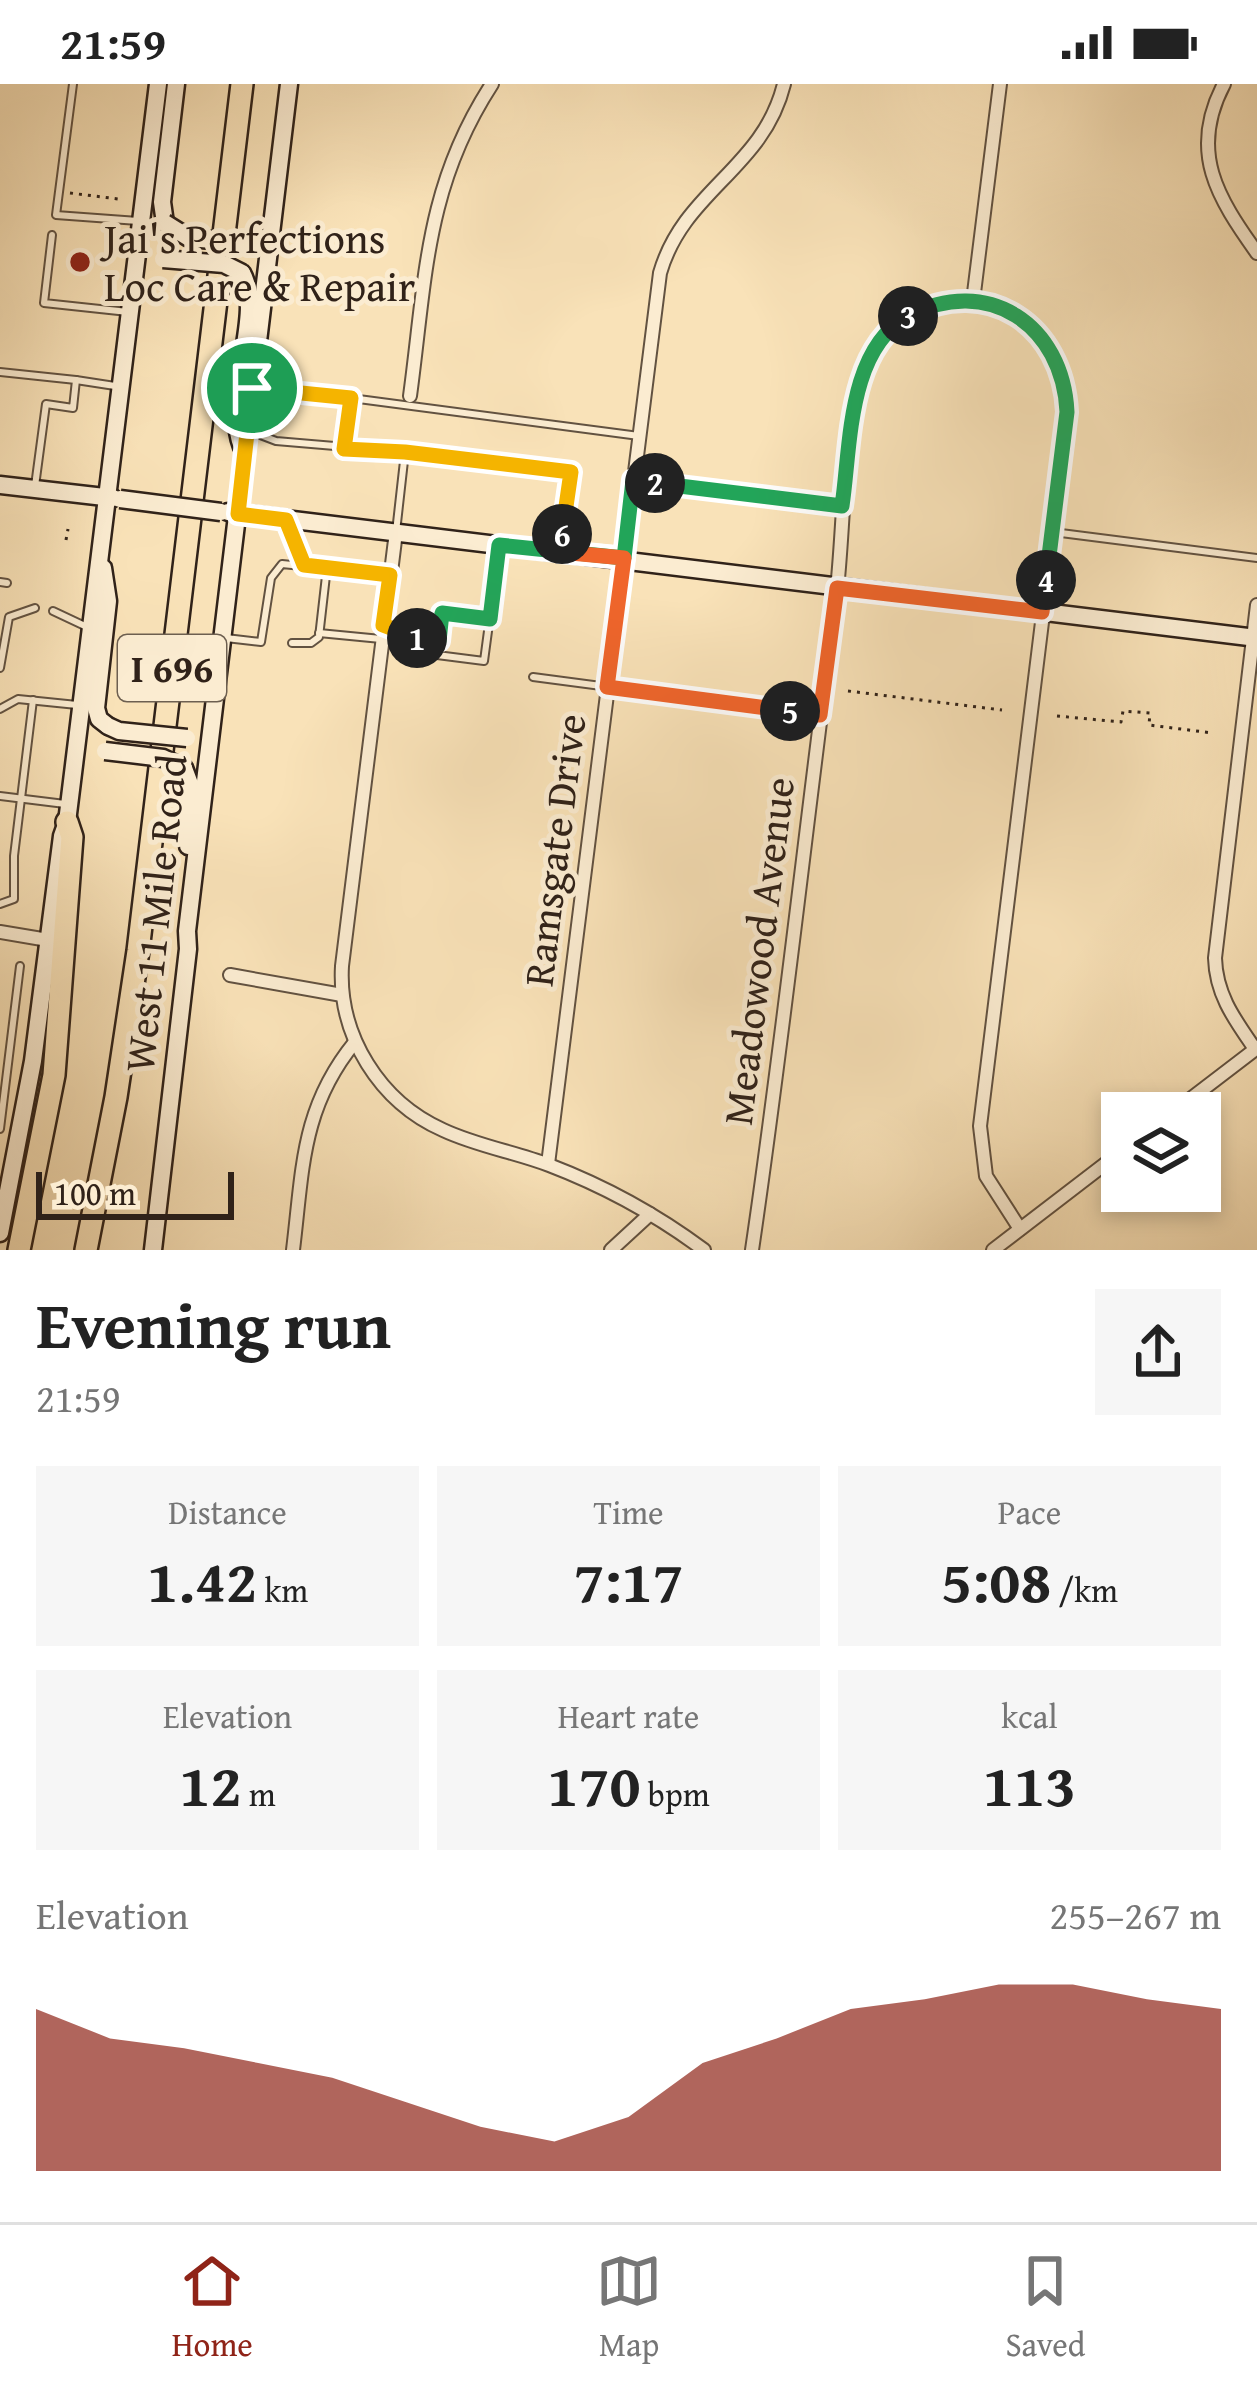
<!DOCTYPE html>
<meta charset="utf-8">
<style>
body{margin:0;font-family:"Gentium Book Plus",serif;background:#f6f6f6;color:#222;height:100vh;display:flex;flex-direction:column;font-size:45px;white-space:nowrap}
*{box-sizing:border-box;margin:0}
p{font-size:39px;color:#767676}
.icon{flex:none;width:66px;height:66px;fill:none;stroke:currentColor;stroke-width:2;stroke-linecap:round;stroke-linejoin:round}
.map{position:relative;height:1166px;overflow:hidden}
.side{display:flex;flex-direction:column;background:#fff;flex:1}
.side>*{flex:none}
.tools{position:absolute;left:1101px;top:1008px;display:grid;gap:24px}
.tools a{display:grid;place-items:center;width:120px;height:120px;border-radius:0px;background:#fff;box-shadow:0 6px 18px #0003;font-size:60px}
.scale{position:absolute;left:36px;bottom:30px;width:198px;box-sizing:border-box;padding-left:12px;border:6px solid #302219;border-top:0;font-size:33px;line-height:42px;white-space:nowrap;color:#302219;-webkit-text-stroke:9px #fbecd1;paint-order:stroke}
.pin{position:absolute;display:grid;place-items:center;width:102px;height:102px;color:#fff;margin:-51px;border:6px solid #fff;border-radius:50%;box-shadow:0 3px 12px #0007}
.km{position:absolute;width:60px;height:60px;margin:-30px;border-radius:50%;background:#222;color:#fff;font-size:33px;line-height:60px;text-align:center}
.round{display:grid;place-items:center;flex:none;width:126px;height:126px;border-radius:0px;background:#f6f6f6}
.summary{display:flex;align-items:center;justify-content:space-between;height:204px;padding:0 36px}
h1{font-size:66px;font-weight:600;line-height:90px}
.metrics{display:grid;grid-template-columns:repeat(3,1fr);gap:18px;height:204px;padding:12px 36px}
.metrics div{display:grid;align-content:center;border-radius:0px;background:#f6f6f6;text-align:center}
.metrics b{font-size:60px;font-weight:600}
.metrics small{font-size:33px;font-weight:400}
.metrics p{font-size:33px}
.chart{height:336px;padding:24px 36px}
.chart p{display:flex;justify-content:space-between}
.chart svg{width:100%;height:216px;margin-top:12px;fill:#8f2418;opacity:.7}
.status{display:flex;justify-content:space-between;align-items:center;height:84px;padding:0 60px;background:#fff;direction:ltr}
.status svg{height:33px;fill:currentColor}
.menu{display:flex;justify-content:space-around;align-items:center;height:168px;border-top:3px solid #e0e0e0;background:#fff;font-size:33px;color:#767676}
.menu a{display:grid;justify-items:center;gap:6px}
.menu .current{color:#8f2418}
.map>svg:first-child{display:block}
</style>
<div class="status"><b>21:59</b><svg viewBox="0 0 49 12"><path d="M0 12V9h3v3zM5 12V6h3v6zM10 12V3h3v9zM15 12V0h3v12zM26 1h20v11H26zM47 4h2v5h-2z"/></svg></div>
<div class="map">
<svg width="1257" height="1166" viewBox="0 0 1257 1166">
<rect width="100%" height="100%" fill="#f9e2b8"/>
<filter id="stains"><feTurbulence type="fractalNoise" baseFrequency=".00167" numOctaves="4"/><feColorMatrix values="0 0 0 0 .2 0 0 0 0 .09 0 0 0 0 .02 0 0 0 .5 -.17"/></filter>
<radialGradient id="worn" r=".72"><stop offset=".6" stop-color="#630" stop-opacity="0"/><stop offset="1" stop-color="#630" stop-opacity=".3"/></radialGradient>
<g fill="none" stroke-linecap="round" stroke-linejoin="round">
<g stroke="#625241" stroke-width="10">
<g id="service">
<polyline points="73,0 56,131 138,137"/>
<polyline points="52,151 44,219 128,228"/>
<polyline points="0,288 76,296 73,324 46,320 35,402"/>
<polyline points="76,296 115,302"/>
<polyline points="256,304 351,314 344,365"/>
<polyline points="351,314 639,352"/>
<polyline points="250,347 276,357 405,368 571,388 560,464"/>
<polyline points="637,397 842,423"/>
<polyline points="288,439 304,481"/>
<polyline points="396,448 405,368"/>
<polyline points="1053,448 1257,474"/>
<polyline points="0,498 7,499"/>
<polyline points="53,527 87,543"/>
<polyline points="490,535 442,529 437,571 484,577 499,465"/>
<polyline points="386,542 417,554 439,557"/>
<polyline points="319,549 381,555"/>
<polyline points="226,554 261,558 271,494 282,480 390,491"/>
<polyline points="292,559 311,559 319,553 327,483"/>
<polyline points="0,584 9,533 35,524"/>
<polyline points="533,593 821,631"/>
<polyline points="0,625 18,615 77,621"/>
<polyline points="0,712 65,720"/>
<polyline points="0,820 14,815 14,772 33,616"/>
<polyline points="0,1045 20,882"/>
</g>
</g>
<g stroke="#625241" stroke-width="16">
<g id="minor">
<path d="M1224,0C1188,68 1218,114 1257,169"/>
<polyline points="973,217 1000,0"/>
<path d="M410,312C426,194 425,103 492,0"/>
<path d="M396,448L342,882C338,952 380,1018 443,1046C477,1062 515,1068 549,1081C604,1102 657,1131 704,1166"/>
<polyline points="0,848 48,856"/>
<polyline points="230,891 342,911"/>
<path d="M1255,965C1235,936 1216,911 1215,874L1257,521"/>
<polyline points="1172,1029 1257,964"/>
<path d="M548,1080L660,189C684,106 763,85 784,0"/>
<path d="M293,1166C303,1085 301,1024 355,958"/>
<polyline points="611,1166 650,1130"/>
<path d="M752,1166C784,949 807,731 836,514C845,441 841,350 867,280C900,192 1026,202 1059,283C1074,320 1063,362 1059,400L980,1042L986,1092L1020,1145"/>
<polyline points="993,1166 1122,1067"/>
</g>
</g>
<g stroke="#302219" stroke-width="21">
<g id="secondary">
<polyline points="165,139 162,118 176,0"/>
<path d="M242,363C222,311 265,230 242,189"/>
<polyline points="0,401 113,414"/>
<polyline points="228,428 1257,554"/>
<polyline points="103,484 108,517 96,624 99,635 108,642"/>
<polyline points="184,684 190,700 188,762"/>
<polyline points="0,1149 33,977 62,752 67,738 158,0"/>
<polyline points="153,1166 188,865 187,847 289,0"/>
</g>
</g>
<g stroke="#302219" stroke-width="26">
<g id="motorway">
<polyline points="19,1166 54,991 72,753 67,738"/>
<polyline points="86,1166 116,1013 138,867 242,0"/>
</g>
</g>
<g stroke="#302219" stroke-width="3" stroke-dasharray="3 6" stroke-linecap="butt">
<polyline points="70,109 118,115"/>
<polyline points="66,456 68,445"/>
<polyline points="848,607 1002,626"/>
<polyline points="1057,632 1121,638 1123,627 1150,629 1149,641 1212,649"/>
</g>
<use href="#service" stroke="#fbecd1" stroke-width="6"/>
<use href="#minor" stroke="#fbecd1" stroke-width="12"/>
<use href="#secondary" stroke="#fbecd1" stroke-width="16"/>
<use href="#motorway" stroke="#f9e2b8" stroke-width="21"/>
<g stroke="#302219" stroke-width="21" stroke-linecap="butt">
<g id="secondary-bridge">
<polyline points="165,139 189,154 247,159"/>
<polyline points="163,175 224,180 242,189"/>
<polyline points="120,415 221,428"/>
<polyline points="108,642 119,647 187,654"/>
<polyline points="105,667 163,674 184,684"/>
</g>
</g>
<use href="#secondary-bridge" stroke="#fbecd1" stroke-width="16"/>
</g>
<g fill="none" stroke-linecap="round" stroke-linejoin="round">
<g stroke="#fff" stroke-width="24">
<polyline id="split-1" points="252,304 238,430 286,436 304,481 390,491 383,541 417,554"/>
</g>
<g stroke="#fff" stroke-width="24">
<polyline id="split-2" points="417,554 439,557 442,529 490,535 499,461 624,474 633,396 655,399"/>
</g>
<g stroke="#fff" stroke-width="24">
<path id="split-3" d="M655,399L842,422C851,362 847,266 908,232"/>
</g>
<g stroke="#fff" stroke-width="24">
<path id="split-4" d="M908,232C988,190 1063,241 1067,328L1046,496"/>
</g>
<g stroke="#fff" stroke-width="24">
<polyline id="split-5" points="790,627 820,631 837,504 1042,528 1046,496"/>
</g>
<g stroke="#fff" stroke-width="24">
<polyline id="split-6" points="562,450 560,468 624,474 607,603 790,627"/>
</g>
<g stroke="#fff" stroke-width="24">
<polyline id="split-7" points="252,304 351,314 344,365 405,368 571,388 562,450"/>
</g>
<use href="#split-1" stroke="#f5b400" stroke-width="15"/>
<use href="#split-2" stroke="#22a559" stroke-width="15"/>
<use href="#split-3" stroke="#22a559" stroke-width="15"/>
<use href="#split-4" stroke="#22a559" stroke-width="15"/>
<use href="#split-5" stroke="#f0652b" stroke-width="15"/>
<use href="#split-6" stroke="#f0652b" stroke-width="15"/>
<use href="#split-7" stroke="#f5b400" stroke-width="15"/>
</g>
<circle fill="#8f2418" stroke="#fbecd1" stroke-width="4.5" cx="80" cy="178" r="12"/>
<g text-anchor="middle" stroke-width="10" stroke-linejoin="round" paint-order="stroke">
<rect fill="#fbecd1" stroke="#6d5f50" stroke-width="3" x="118" y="551" width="108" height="66" rx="9"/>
<g font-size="39" font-weight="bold" fill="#302219">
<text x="172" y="598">I 696</text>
</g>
<g font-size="42" fill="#302219" stroke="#fbecd1" text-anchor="start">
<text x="104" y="169">Jai's Perfections<tspan x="104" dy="48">Loc Care &amp; Repair</tspan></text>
</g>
<g font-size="42" fill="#302219" stroke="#fbecd1">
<text transform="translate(554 766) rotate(-83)" y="15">Ramsgate Drive</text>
<text transform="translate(155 829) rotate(-84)" y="15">West 11 Mile Road</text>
<text transform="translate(758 867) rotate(-83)" y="15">Meadowood Avenue</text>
</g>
</g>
<rect width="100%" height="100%" filter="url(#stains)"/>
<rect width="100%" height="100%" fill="url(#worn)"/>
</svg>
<div class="tools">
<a><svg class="icon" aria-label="layers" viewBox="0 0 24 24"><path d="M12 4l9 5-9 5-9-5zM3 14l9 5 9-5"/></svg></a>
</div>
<div class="scale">100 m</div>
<div class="pin" style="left:252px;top:304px;background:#1e9e55"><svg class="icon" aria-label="arrive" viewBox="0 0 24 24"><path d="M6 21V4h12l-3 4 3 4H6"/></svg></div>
<b class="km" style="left:417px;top:554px">1</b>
<b class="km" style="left:655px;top:399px">2</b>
<b class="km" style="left:908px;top:232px">3</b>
<b class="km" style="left:1046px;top:496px">4</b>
<b class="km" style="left:790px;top:627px">5</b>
<b class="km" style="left:562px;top:450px">6</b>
</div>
<section class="side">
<div class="summary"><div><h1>Evening run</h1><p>21:59</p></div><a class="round"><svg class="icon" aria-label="share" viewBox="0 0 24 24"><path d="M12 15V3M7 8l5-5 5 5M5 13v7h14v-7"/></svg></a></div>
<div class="metrics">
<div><p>Distance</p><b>1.42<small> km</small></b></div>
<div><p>Time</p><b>7:17</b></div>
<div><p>Pace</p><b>5:08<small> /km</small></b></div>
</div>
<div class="metrics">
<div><p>Elevation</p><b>12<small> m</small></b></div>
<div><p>Heart rate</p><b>170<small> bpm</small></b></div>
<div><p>kcal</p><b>113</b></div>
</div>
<div class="chart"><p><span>Elevation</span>255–267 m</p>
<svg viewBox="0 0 160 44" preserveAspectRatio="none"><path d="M0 44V11L10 17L20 19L30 22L40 25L50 30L60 35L70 38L80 33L90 22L100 17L110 11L120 9L130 6L140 6L150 9L160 11V44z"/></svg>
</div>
</section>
<nav class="menu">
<a class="current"><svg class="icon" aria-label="home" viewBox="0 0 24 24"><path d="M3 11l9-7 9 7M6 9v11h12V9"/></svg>Home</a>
<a><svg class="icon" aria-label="map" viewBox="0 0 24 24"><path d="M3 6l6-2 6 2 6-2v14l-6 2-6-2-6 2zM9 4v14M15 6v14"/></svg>Map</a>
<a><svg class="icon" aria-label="saved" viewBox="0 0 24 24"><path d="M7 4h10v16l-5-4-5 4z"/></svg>Saved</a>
</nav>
